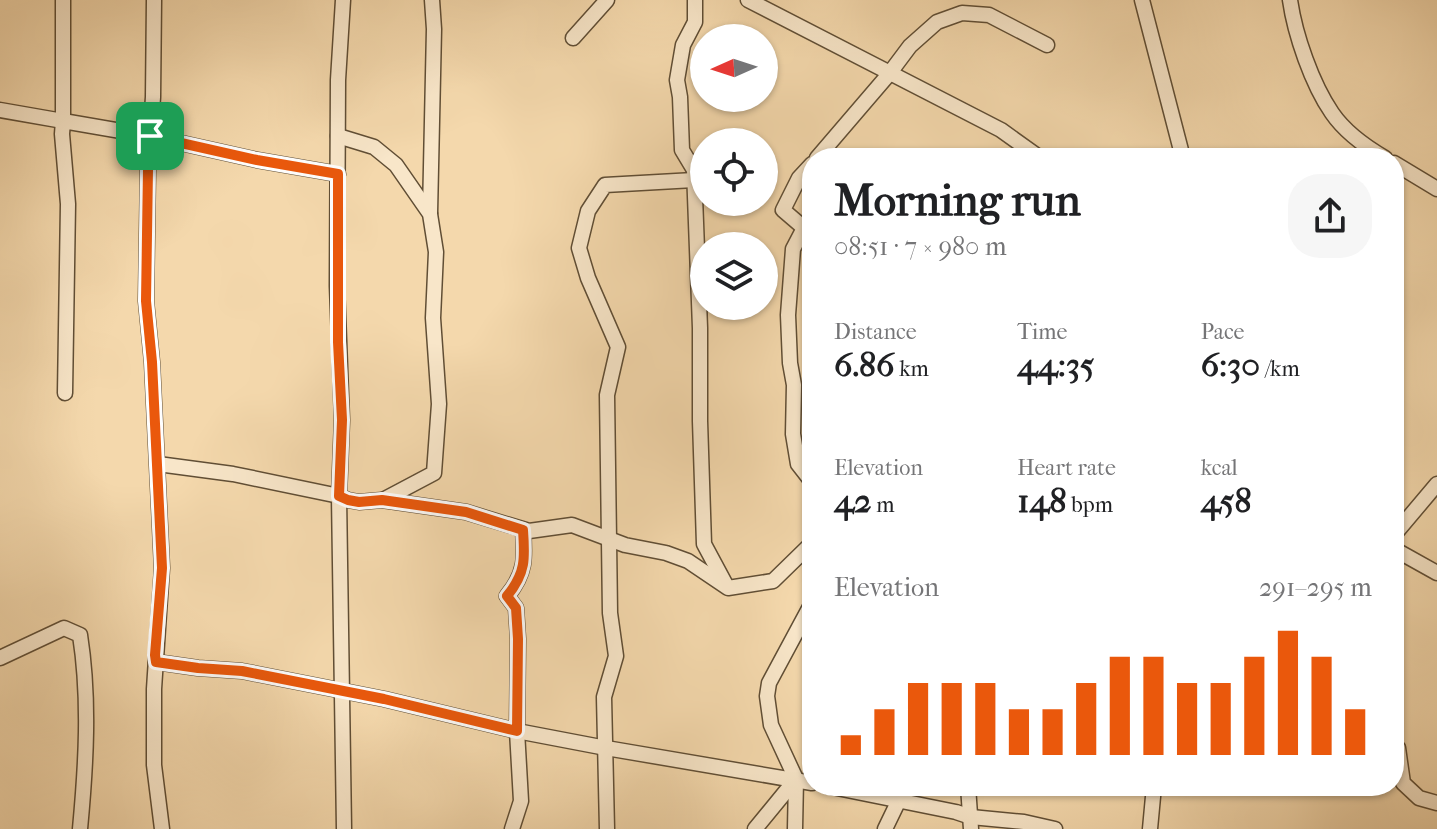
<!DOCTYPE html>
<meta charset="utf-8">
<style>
body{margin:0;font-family:"IM FELL French Canon",serif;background:#f6f6f6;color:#202124;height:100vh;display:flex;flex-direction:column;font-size:30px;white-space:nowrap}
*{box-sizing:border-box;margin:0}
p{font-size:26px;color:#757577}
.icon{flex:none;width:44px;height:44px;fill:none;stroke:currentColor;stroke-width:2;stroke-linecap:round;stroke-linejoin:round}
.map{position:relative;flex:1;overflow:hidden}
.panel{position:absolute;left:802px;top:148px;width:602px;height:648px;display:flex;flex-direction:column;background:#fff;border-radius:32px;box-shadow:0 2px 6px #0004}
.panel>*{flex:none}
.needle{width:52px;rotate:267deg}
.fabs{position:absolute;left:690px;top:24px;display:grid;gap:16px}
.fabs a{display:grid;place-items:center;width:88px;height:88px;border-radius:50%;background:#fff;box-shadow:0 2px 6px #0004;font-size:40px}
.pin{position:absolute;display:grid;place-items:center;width:68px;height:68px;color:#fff;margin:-34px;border-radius:16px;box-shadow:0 4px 12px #0006}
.round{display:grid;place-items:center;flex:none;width:84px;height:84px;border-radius:32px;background:#f6f6f6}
.head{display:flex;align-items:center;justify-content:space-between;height:136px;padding:0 32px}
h1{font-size:44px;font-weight:700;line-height:60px}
.stats{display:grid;grid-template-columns:repeat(3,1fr);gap:12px;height:136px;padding:8px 32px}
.stats div{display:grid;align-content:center}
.stats b{font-size:34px;font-weight:700}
.stats small{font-size:22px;font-weight:400}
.stats p{font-size:22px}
.chart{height:224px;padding:16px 32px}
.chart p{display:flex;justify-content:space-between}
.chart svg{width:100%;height:144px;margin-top:8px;stroke:#ea580c;stroke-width:6}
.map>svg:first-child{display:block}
</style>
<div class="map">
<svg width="1437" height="829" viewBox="0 0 1437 829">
<rect width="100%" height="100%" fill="#f4d8ac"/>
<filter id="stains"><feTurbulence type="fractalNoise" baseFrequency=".0025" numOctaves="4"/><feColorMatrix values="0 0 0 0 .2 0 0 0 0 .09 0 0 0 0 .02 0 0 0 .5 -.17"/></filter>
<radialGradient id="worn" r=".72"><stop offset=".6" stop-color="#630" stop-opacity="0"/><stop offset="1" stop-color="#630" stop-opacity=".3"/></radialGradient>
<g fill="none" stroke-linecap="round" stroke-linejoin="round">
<g stroke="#604e35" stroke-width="17">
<g id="minor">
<polyline points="154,0 153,97 148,169 146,301 152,362 162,568 154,689 154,765 162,829"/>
<polyline points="343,0 338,80 337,286 342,420 339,496 344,829"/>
<polyline points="695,0 695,22 683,45 677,80 680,97 682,150 694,170 700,328 700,421 704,544 726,585"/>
<polyline points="748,0 1001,130 1040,158"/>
<polyline points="1142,0 1183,158"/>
<path d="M1290,0C1295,35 1312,84 1332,113C1345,132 1366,147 1385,158"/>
<polyline points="573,38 607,0"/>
<polyline points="0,110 63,121 63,0"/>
<polyline points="338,136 374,147 396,165 430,214 436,252 433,318 439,404 434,473 383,500"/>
<polyline points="817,158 889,74 910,46 937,22 962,13 989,15 1047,45"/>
<polyline points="1394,163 1437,189"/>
<polyline points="430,213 434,29 432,0"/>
<polyline points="804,228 793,249 788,315 790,363 794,385 793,434 798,464 812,482"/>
<polyline points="812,233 804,228 783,210 799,178 812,164"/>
<polyline points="65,393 68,204 62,134 63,121 150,136 257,160 338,174"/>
<polyline points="158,464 233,474 339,496 348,500 359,502 382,500 466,512 529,531 572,525 625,545 666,553 688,561 728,588 773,581 812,543"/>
<polyline points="1394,535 1437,484"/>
<polyline points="1394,549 1437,573"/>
<path d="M0,658L64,628L80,635C90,699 86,765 80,829"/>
<polyline points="156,662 198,668 242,671 384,699 517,731 606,748 812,783"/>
<polyline points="1394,746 1398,748 1403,783 1419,798 1437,803"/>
<polyline points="827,786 956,812 971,817 1024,822 1055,829"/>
<polyline points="968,786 971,829"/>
<path d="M512,829L521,801L517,731L518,639L516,608L507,596C526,573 525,558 523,530"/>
<polyline points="607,829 604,697 616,656 610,613 607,395 618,347 588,278 579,248 588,211 605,185 694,180"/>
<polyline points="755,829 796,779"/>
<polyline points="795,829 796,779 771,725 767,696 769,683 812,603"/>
<polyline points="885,829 899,800"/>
<polyline points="1150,829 1154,786"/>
</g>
</g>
<use href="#minor" stroke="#f8e6c9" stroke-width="14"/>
</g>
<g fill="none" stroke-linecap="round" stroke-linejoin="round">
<g stroke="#fff" stroke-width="16">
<path id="route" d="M150,136L257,160L338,174V342L342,420L339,496L348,500L359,502L382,500L466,512L523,530C525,558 526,573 507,596L516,608L518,639L517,731L384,699L242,671L198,668L156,662L155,655L162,568L152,362L146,301L148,169Z"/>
</g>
<use href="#route" stroke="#ea580c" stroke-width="10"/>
</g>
<rect width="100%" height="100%" filter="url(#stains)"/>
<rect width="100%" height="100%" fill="url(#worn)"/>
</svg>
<div class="fabs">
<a><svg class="needle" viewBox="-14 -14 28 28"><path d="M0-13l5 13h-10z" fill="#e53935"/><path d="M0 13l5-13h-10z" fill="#757577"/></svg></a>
<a><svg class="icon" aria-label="locate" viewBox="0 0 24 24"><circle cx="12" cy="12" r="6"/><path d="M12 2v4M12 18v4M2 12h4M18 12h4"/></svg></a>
<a><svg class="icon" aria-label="layers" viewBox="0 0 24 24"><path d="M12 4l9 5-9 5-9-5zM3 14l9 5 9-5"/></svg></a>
</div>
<div class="pin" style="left:150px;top:136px;background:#1e9e55"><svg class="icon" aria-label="arrive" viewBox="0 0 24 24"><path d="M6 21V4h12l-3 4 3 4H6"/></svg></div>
<section class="panel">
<div class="head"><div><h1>Morning run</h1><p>08:51 · 7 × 980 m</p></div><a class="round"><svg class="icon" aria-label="share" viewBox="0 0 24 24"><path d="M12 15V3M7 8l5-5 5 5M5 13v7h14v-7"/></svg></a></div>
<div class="stats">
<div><p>Distance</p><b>6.86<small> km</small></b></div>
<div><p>Time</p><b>44:35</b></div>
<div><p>Pace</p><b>6:30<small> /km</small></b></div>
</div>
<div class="stats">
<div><p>Elevation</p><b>42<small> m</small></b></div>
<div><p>Heart rate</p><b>148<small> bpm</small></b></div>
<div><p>kcal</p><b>458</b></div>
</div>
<div class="chart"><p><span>Elevation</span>291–295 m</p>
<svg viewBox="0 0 160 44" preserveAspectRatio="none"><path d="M5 44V38M15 44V30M25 44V22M35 44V22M45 44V22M55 44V30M65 44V30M75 44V22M85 44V14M95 44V14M105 44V22M115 44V22M125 44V14M135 44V6M145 44V14M155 44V30"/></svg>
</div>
</section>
</div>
